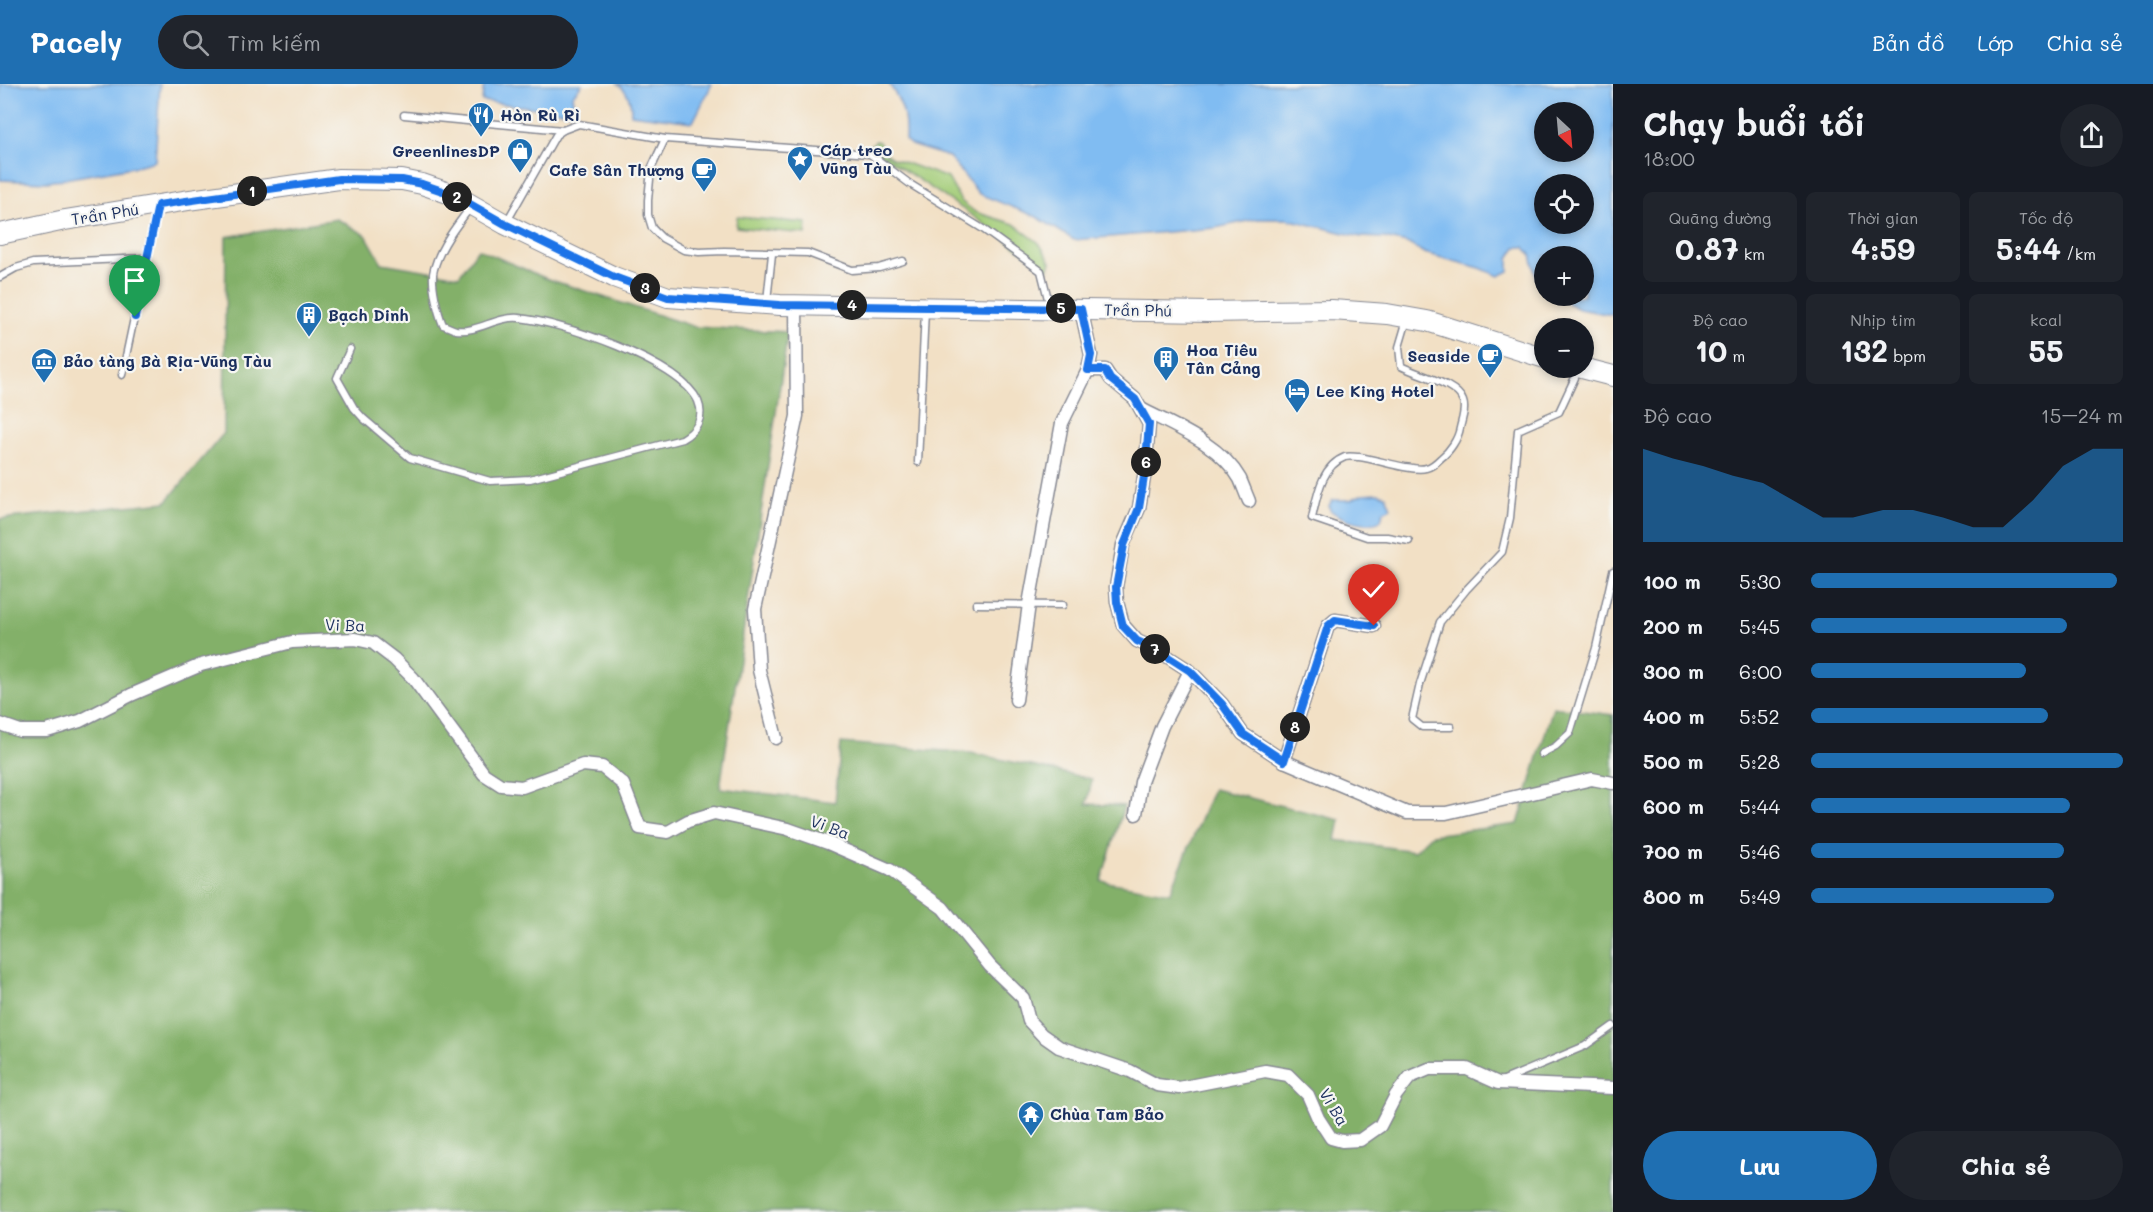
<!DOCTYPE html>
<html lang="vi">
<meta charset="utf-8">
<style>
body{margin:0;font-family:Mali,sans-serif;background:#20242c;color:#f1f3f6;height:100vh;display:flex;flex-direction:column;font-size:22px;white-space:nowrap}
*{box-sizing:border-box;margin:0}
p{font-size:20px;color:#9ea1a6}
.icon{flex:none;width:33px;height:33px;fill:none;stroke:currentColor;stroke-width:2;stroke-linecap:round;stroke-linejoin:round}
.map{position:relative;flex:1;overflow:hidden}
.details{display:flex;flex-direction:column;background:#171b24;width:540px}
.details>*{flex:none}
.needle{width:39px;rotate:154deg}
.controls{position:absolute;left:1534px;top:18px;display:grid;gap:12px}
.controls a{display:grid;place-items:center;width:60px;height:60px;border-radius:50%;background:#171b24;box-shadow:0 3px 9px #0003;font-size:30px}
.pin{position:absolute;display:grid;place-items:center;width:51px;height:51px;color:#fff;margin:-62px -26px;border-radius:50% 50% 50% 0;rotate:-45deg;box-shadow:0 0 6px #0007}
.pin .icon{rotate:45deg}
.km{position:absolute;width:30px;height:30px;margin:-15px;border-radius:50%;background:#222;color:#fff;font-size:16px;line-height:30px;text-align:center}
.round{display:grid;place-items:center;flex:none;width:63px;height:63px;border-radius:32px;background:#20242c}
.headline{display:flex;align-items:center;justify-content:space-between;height:102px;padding:0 30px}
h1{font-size:33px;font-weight:800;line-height:45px}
.metrics{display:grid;grid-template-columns:repeat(3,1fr);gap:9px;height:102px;padding:6px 30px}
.metrics div{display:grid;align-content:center;border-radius:9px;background:#20242c;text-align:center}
.metrics b{font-size:30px;font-weight:800}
.metrics small{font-size:16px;font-weight:400}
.metrics p{font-size:16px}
.chart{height:168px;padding:12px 30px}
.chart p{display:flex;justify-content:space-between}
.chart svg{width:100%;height:108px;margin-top:6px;fill:#1f6fb2;opacity:.7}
.button{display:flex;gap:12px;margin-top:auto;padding:12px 30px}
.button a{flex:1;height:69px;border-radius:36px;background:#1f6fb2;color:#fff;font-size:24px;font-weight:800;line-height:69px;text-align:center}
.button a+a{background:#20242c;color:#f1f3f6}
ul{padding:0 30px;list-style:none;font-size:20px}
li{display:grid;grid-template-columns:96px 72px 1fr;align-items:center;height:45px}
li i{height:15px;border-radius:8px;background:#1f6fb2}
header{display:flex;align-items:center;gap:36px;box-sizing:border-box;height:84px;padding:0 30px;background:#1f6fb2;color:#fff}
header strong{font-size:28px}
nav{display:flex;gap:33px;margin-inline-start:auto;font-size:21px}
.search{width:420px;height:54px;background:#20242c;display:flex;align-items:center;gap:15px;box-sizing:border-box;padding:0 21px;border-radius:33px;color:#9ea1a6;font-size:22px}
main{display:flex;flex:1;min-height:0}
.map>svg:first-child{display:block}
</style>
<header>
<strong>Pacely</strong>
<div class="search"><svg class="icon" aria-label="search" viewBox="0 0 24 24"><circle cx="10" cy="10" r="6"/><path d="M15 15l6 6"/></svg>Tìm kiếm</div>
<nav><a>Bản đồ</a><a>Lớp</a><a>Chia sẻ</a></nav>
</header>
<main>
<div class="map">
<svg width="1613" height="1128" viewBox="0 0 1613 1128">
<rect width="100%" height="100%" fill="#f6f6f2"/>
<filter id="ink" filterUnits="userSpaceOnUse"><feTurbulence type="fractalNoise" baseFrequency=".0167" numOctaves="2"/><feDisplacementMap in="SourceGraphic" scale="12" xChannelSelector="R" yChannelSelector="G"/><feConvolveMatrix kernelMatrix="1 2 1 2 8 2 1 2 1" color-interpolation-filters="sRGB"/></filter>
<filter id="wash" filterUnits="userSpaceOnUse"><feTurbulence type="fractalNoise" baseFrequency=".008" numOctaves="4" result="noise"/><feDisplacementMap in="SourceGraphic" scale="24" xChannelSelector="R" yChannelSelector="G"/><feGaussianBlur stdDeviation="1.35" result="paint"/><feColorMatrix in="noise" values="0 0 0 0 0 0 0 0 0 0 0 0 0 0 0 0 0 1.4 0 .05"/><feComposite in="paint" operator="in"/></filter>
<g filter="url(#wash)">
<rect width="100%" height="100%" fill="#f2e0c5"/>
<g fill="#a4cd79" stroke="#607e6c" stroke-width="1.5">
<polygon points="876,57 879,58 885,69 892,74 948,94 961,117 970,124 975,128 1014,140 1039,159 1051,178 1048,186 963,125 877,68 869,62"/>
<polygon points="737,133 807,139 806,150 736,143"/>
</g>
<polygon fill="#83b069" stroke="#4f7064" stroke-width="1.5" points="337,135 366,151 382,179 459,192 478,165 545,194 695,243 788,248 720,704 835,718 841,659 971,669 1092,695 1087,720 1124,722 1101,797 1170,809 1213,705 1340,736 1336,756 1414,767 1431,751 1518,740 1553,623 1613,631 1613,1128 0,1128 0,435 166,418 224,349 226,153"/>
<g fill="#80bcf2" stroke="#4e76a8" stroke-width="1.5" fill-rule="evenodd">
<polygon points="0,0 160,0 155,77 133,83 47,98 0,96"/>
<polygon points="484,0 582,0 572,12 575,29 482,17"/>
<path d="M618,0H712L693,38L631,30C631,16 629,9 618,0Z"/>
<path d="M889,0H1613V231L1579,225L1554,212H1584V172H1545V207C1533,198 1535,183 1531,171C1531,171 1525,164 1525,163H1516L1509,174V187L1499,192L1480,184L1424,169L1407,159L1384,154L1361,153L1287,135H1257L1215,144L1074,156L1037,133L979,110L949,73L911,61L905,56C906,32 903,20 889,0ZM1545,28H1584V68H1545ZM1545,100H1584V140H1545Z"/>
<path d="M1378,409L1386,411L1391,424L1383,428L1381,436C1367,444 1341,435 1330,426L1329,422L1332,416H1350L1363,410Z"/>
</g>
</g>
<g filter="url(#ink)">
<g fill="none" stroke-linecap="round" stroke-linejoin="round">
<g stroke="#868892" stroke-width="9">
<g id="service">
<polyline points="404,31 563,46"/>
<polyline points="665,55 651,85 648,116 648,131 652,144 662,154 684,166 699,168 724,167 808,169 852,186 879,184 903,177"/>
<polyline points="506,139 556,51 563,46 579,40 665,55 870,70 910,100 983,145 1041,187 1050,223"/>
<polyline points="0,193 16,184 33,179 147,174"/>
<polyline points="767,217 772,170"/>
<path d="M1407,236L1399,263L1401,282C1417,291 1457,299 1463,317C1466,325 1462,335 1460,344C1458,355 1450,367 1441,374C1437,378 1432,383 1426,384C1413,388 1376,375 1359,373C1355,373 1349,372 1345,373C1321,382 1317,413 1312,434L1367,453H1387L1409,457"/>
<path d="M350,265L337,294L354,324L363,334L410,374L490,397L530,395L682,355C696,347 705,334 698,317C679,277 561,238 519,234C497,232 477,249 456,246C452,245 447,242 443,241C438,229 430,198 434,185C440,163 456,142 470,124"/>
<polyline points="122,291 157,125"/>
<polyline points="918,378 925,226"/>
<polyline points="976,520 1063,521"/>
<polyline points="1451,643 1422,643 1412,635 1420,600 1440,538 1466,506 1502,468 1510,434 1518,346 1559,328 1579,285"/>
<polyline points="1541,670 1556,662 1570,649 1596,564 1613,487"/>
<polyline points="1504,996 1585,962 1613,942"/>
</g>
</g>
<g stroke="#868892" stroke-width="15">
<g id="minor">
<polyline points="1081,225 1091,271 1088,286 1105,286 1111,295 1135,315 1149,340 1145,387 1139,424 1123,461 1116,503 1117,518 1123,541 1137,557 1159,567 1190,587 1222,620 1243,650 1284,677 1407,729 1446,729 1592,695 1613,699"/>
<path d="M1141,325C1176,343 1220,360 1240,395C1243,402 1246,410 1249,417"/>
<polyline points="1016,616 1029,520 1062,339 1088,286"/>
<polyline points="0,640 20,647 47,647 80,637 131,611 201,581 292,558 355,555 373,559 394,575 413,594 484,690 501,701 522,703 583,681 602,683 623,700 640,744 668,748 688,737 714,729 788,745 828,759 890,786 943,824 990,882 1023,914 1029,937 1042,951 1059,963 1130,987 1157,1001 1179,1004 1265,987 1288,991 1308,1011 1318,1034 1331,1054 1342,1057 1360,1056 1380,1042 1396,1011 1410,993 1429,985 1467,985 1498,999 1613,1004"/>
<polyline points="776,654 759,586 755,525 797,332 796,221"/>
<polyline points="1284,677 1328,542 1335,536 1374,542"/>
<polyline points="1136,730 1141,698 1162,642 1190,587"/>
</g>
</g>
<g stroke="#868892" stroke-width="22">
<g id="primary">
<polyline points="0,150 65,136 189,116 339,95 402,96 422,100 454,111 505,140 614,193 668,213 780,221 1209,228 1332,226 1387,230 1427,237 1545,274"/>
<polyline points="1582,284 1613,292"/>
</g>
</g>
<use href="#service" stroke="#fff" stroke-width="6"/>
<use href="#minor" stroke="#fff" stroke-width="12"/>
<use href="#primary" stroke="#fff" stroke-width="20"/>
</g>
</g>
<g fill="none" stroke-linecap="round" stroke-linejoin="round" filter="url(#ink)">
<g stroke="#fff" stroke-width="12">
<polyline id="route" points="135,233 158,121 339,95 402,96 422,100 454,111 505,140 614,193 668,213 780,221 1081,225 1091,271 1088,286 1105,286 1110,295 1135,315 1149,340 1145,387 1139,424 1124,461 1116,503 1117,518 1123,542 1137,557 1159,567 1190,587 1222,620 1243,650 1284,677 1328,542 1335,536 1374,542"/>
</g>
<use href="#route" stroke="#1a73e8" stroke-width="8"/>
</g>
<defs>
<g id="restaurant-pin" transform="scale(1.35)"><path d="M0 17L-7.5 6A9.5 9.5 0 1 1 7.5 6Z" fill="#1f6fb2" stroke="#f6f6f2"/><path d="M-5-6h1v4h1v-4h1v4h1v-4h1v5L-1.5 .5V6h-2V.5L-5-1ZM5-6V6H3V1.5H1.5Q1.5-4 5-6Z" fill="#fff"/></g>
<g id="shop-pin" transform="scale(1.35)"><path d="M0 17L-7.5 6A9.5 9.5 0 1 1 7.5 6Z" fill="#1f6fb2" stroke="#f6f6f2"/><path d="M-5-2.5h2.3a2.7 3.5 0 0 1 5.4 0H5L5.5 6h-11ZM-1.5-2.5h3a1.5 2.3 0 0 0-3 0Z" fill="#fff"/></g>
<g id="sight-pin" transform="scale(1.35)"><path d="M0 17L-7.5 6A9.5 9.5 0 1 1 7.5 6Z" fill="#1f6fb2" stroke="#f6f6f2"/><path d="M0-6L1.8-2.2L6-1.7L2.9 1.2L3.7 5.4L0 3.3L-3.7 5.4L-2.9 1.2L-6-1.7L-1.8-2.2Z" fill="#fff"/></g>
<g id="cafe-pin" transform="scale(1.35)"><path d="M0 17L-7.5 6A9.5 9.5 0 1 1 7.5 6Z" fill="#1f6fb2" stroke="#f6f6f2"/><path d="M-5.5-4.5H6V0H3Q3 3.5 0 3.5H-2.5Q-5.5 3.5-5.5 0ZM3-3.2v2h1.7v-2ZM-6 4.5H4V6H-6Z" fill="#fff"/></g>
<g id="building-pin" transform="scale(1.35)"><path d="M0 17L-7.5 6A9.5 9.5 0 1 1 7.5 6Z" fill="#1f6fb2" stroke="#f6f6f2"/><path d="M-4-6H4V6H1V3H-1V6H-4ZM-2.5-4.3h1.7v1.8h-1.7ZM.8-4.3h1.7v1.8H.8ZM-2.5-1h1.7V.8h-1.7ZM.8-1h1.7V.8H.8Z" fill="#fff"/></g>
<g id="museum-pin" transform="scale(1.35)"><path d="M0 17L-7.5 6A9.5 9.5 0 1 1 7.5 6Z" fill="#1f6fb2" stroke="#f6f6f2"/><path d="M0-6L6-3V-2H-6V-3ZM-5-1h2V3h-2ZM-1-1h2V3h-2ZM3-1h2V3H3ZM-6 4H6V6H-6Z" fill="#fff"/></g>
<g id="hotel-pin" transform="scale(1.35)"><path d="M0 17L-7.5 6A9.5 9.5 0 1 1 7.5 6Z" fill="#1f6fb2" stroke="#f6f6f2"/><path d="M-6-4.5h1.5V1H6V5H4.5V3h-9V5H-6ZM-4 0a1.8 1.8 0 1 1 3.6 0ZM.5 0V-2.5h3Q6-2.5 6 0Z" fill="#fff"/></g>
<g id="temple-pin" transform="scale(1.35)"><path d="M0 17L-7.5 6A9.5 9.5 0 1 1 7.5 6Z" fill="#1f6fb2" stroke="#f6f6f2"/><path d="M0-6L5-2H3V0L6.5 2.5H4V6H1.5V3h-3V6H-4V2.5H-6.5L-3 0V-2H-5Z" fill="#fff"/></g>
</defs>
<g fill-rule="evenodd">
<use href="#restaurant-pin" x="481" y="31"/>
<use href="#shop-pin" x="520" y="67"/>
<use href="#sight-pin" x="800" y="75"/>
<use href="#cafe-pin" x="704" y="86"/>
<use href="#building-pin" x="309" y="231"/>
<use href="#cafe-pin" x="1490" y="272"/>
<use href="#building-pin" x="1166" y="275"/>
<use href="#museum-pin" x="44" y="277"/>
<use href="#hotel-pin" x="1297" y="307"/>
<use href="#temple-pin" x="1031" y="1030"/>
</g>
<g text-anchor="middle" stroke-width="4.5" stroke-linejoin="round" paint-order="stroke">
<g font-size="16" font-weight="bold" fill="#1b2f5e" stroke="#f6f6f2" text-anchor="start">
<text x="500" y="37">Hòn Rù Rì</text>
<text x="820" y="72">Cáp treo<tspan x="820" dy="18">Vũng Tàu</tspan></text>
<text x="500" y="73" text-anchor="end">GreenlinesDP</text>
<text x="684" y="92" text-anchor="end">Cafe Sân Thượng</text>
<text x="328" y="237">Bạch Dinh</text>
<text x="1186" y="272">Hoa Tiêu<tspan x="1186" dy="18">Tân Cảng</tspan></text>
<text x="1470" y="278" text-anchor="end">Seaside</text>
<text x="63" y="283">Bảo tàng Bà Rịa-Vũng Tàu</text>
<text x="1316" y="313">Lee King Hotel</text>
<text x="1050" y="1036">Chùa Tam Bảo</text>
</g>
<g font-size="16" fill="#1b2f5e" stroke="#f6f6f2">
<text transform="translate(105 130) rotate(-9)" y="6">Trần Phú</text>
<text transform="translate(1138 226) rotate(1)" y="6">Trần Phú</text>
<text transform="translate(345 541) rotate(2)" y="6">Vi Ba</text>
<text transform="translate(830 743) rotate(21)" y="6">Vi Ba</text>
<text transform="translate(1334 1023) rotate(59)" y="6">Vi Ba</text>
</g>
</g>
</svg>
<div class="controls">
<a><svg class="needle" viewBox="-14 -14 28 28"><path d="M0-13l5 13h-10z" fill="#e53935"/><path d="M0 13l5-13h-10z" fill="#9ea1a6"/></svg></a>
<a><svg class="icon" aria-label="locate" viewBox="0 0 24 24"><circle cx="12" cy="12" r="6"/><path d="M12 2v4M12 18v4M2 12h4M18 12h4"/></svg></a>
<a>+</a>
<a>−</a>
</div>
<div class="pin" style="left:135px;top:233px;background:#1e9e55"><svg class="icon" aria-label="arrive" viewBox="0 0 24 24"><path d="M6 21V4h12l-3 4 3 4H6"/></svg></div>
<div class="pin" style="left:1374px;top:542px;background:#d93025"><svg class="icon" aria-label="check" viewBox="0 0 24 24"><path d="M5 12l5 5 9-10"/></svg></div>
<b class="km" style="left:252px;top:107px">1</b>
<b class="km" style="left:457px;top:113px">2</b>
<b class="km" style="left:645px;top:204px">3</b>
<b class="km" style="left:852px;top:221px">4</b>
<b class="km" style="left:1061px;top:224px">5</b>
<b class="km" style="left:1146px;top:378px">6</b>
<b class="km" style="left:1155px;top:565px">7</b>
<b class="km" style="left:1295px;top:643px">8</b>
</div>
<section class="details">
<div class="headline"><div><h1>Chạy buổi tối</h1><p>18:00</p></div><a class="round"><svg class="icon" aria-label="share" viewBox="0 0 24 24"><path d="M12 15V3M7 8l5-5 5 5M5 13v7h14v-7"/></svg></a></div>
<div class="metrics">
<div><p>Quãng đường</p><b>0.87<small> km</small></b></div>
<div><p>Thời gian</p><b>4:59</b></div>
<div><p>Tốc độ</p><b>5:44<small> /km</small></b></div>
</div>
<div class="metrics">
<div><p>Độ cao</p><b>10<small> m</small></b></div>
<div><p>Nhịp tim</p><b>132<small> bpm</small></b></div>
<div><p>kcal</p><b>55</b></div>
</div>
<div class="chart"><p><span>Độ cao</span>15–24 m</p>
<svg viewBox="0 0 160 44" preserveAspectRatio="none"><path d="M0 44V6L10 10L20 13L30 17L40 20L50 27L60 34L70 34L80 31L90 31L100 34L110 38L120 38L130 27L140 13L150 6L160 6V44z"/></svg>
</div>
<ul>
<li><b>100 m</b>5:30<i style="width:98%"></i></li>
<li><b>200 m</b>5:45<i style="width:82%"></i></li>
<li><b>300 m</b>6:00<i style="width:69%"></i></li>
<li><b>400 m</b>5:52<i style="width:76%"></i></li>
<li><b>500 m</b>5:28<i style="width:100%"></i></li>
<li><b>600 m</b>5:44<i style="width:83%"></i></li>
<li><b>700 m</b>5:46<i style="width:81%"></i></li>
<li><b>800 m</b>5:49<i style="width:78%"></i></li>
</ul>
<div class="button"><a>Lưu</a><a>Chia sẻ</a></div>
</section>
</main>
